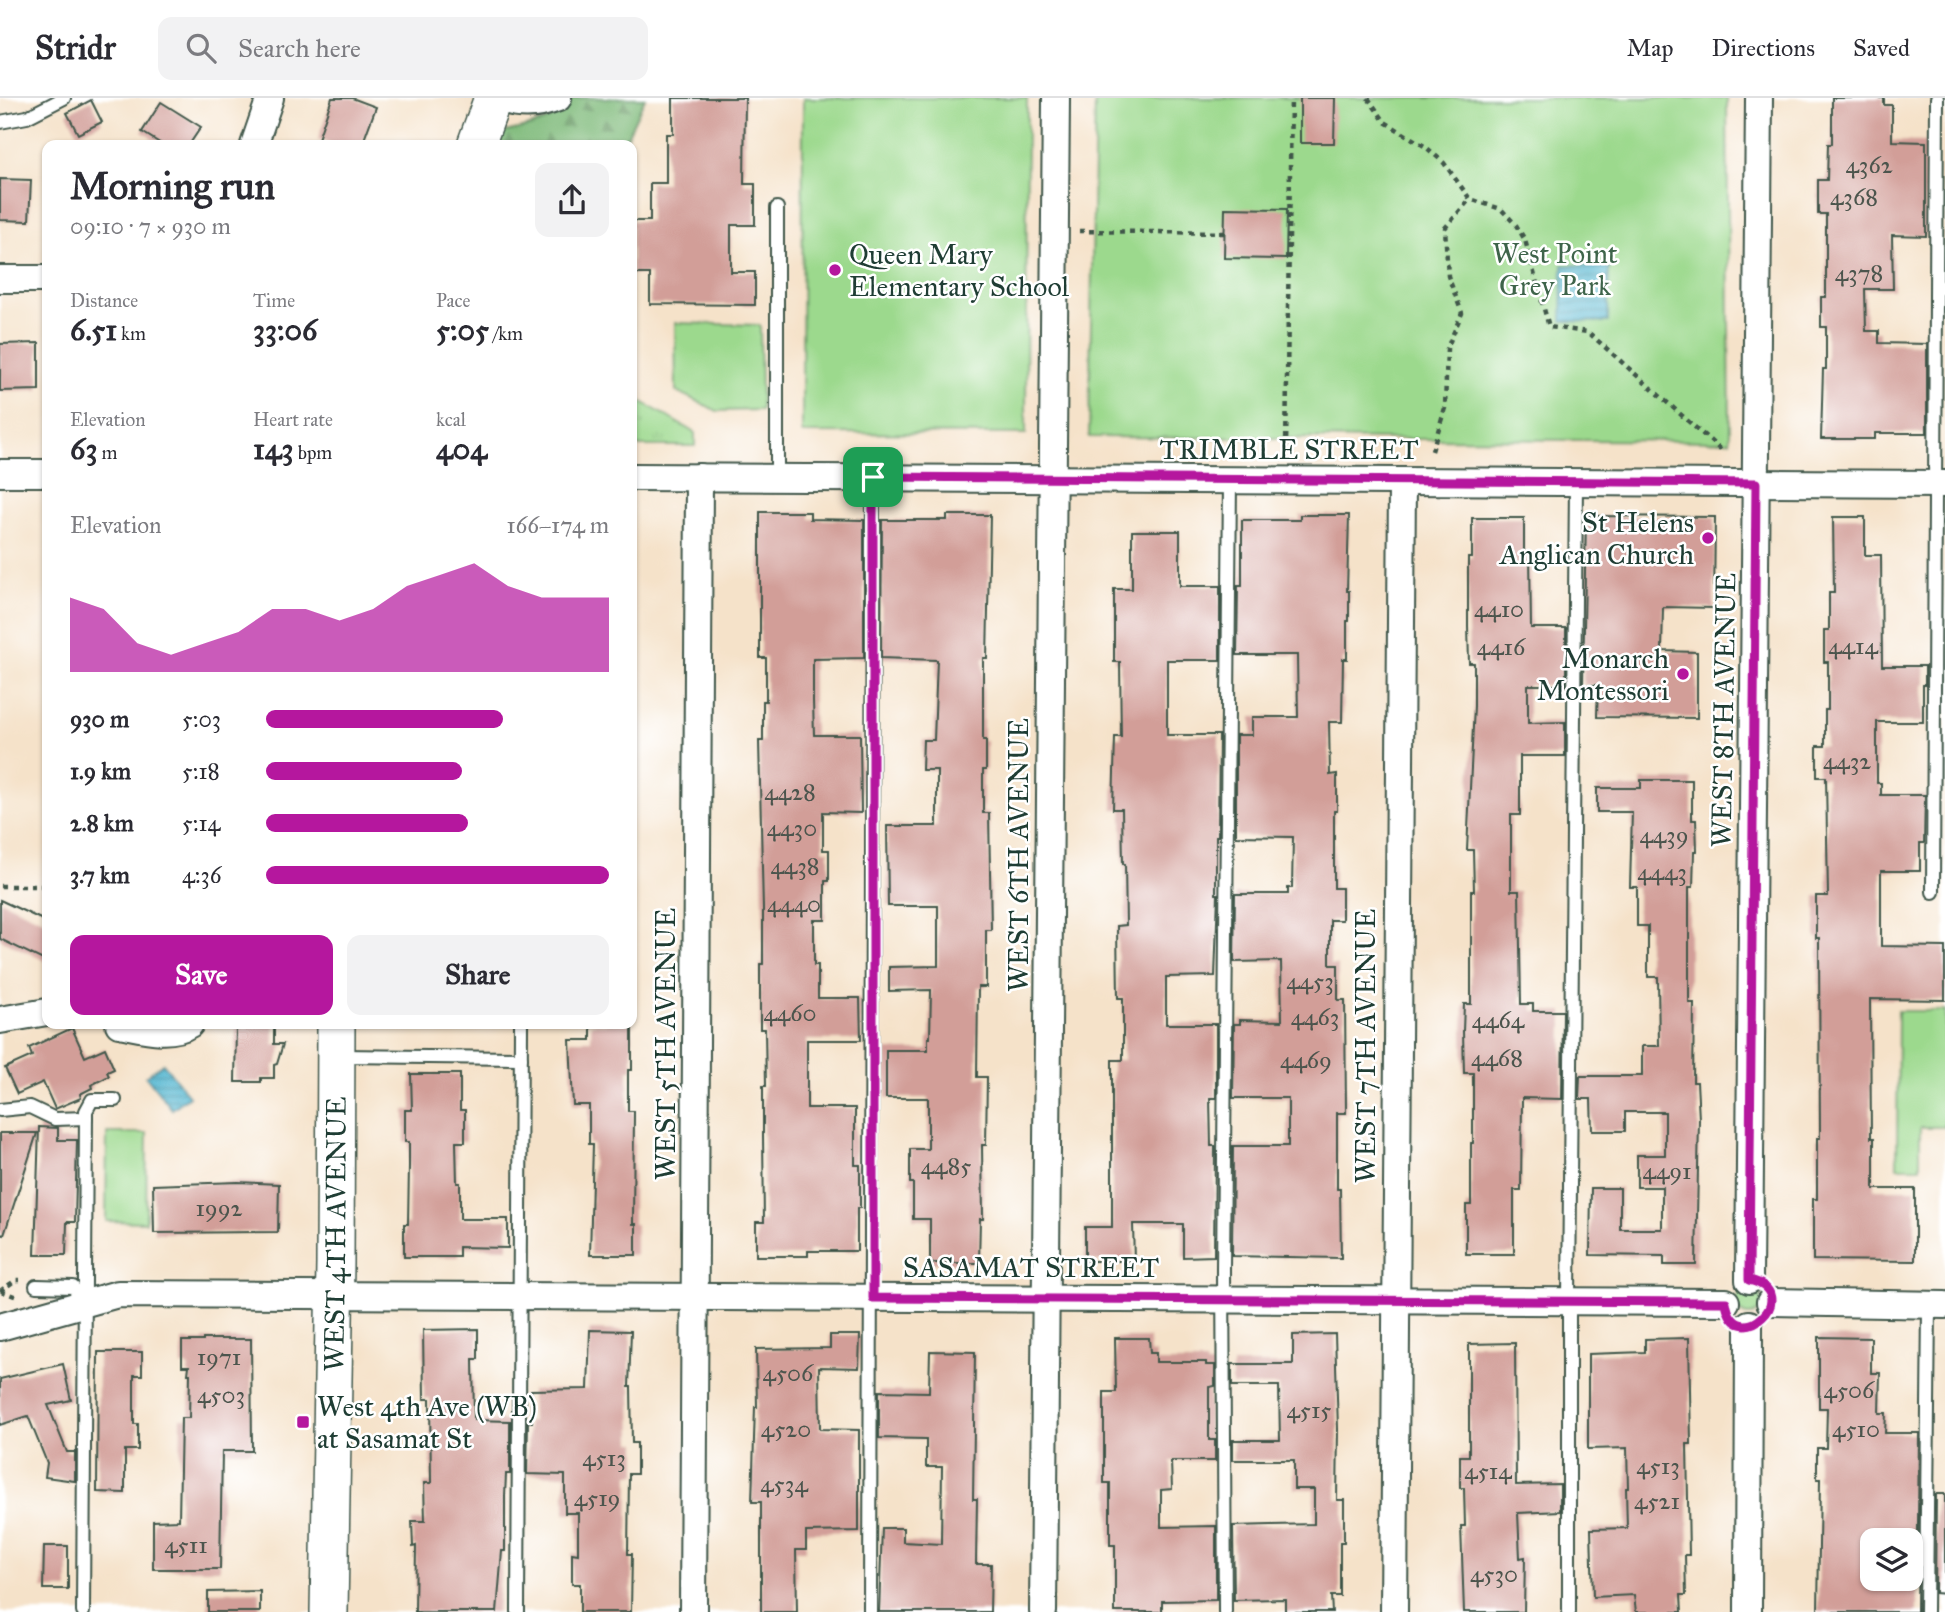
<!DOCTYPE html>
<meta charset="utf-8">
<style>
body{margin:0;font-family:"IM FELL Great Primer",serif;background:#f2f2f3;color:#2b2b33;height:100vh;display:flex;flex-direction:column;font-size:26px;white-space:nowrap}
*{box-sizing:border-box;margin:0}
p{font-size:23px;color:#7c7c81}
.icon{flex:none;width:38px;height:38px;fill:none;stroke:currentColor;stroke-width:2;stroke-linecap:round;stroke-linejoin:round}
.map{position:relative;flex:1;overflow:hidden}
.drawer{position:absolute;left:42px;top:42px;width:595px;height:889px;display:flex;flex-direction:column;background:#fff;border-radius:14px;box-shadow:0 2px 5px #0004}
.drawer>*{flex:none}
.tools{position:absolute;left:1860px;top:1430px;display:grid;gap:14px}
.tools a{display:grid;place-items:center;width:63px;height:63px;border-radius:14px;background:#fff;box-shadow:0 2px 5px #0004;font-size:35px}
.pin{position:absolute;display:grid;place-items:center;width:60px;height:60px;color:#fff;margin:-30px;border-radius:14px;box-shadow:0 4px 10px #0006}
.round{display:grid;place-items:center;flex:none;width:74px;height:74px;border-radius:14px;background:#f2f2f3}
.head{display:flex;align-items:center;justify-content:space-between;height:119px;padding:0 28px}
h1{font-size:38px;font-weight:800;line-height:52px}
.metrics{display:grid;grid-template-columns:repeat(3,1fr);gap:10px;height:119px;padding:7px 28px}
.metrics div{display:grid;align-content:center}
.metrics b{font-size:30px;font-weight:800}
.metrics small{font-size:19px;font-weight:400}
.metrics p{font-size:19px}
.chart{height:196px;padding:14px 28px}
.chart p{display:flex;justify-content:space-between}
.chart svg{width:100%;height:126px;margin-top:7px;fill:#b5179e;opacity:.7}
.cta{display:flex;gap:14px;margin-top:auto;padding:14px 28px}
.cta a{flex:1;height:80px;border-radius:14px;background:#b5179e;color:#fff;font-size:28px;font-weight:800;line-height:80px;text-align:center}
.cta a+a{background:#f2f2f3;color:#2b2b33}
ul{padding:0 28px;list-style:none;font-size:23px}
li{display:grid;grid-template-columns:112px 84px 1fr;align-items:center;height:52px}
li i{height:18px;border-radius:9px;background:#b5179e}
header{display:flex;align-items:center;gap:42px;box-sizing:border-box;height:98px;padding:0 35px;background:#fff;border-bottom:2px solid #e1e1e2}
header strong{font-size:33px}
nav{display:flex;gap:38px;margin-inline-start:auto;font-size:24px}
.search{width:490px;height:63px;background:#f2f2f3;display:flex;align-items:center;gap:18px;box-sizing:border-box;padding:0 24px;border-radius:14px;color:#7c7c81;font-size:26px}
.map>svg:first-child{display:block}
</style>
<header>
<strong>Stridr</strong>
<div class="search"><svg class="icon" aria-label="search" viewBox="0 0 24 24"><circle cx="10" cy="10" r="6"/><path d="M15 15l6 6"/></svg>Search here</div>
<nav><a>Map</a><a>Directions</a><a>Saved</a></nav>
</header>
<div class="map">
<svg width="1945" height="1514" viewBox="0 0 1945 1514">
<defs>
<pattern id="grass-tufts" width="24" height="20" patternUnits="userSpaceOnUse" patternTransform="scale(1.75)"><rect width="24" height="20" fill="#9cd98d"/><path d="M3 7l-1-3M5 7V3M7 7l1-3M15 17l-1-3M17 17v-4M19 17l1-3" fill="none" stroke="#86bb7a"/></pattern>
<pattern id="forest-firs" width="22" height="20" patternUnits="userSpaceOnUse" patternTransform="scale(1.75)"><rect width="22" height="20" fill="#7db978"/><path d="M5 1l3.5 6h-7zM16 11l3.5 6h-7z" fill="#669863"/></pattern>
<pattern id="water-rules" width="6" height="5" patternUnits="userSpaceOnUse" patternTransform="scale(1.75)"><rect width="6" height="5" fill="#52b6d0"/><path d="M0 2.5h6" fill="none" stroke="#4395aa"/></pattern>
</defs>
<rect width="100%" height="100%" fill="#fff"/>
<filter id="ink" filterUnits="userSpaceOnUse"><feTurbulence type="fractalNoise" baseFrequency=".0143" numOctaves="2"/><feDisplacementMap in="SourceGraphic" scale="14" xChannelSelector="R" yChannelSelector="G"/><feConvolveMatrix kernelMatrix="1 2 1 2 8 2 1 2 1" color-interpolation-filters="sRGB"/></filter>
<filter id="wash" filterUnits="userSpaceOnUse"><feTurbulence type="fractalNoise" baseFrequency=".00686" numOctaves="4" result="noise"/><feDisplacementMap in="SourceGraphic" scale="28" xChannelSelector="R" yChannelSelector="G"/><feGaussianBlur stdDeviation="1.57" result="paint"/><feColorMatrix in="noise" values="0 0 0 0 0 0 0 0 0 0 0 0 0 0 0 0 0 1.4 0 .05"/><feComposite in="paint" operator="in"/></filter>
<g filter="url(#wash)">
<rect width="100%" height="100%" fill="#f5e2c9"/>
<polygon fill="url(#grass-tufts)" stroke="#5e8b60" stroke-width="2" points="632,298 695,335 695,348 632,348"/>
<path fill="url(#forest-firs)" stroke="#4e7b56" stroke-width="2" d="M573,0H645L623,47H497L501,35C526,29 559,24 573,0Z"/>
<g fill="#9cd98d" stroke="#5e8b60" stroke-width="2">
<polygon points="803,0 1027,0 1026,336 802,335"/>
<polygon points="1095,0 1727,0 1730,343 1089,339"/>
<polygon points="675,225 760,227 761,312 717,313 676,293"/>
<polygon points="1898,913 1945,913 1945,1029 1920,1029 1920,1069 1897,1069"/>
<polygon points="107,1035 147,1035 146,1124 106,1123"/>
<circle cx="1749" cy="1204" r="13"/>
</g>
<g fill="url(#water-rules)" stroke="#387a82" stroke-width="2">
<polygon points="1563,167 1609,168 1608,224 1562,223"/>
<polygon points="163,965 189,998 172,1011 146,978"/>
</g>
<g id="blocks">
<g fill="#d29e98" fill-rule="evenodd">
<polygon points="332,0 352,0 376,9 362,47 336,47 318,41"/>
<polygon points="673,0 745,0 744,86 755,86 755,127 731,127 731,174 755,174 755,207 650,206 650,176 632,176 632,123 650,123 650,85 666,85 666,36 673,36"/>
<polygon points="1300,0 1335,0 1334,45 1300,45"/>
<polygon points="1832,0 1884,0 1884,7 1892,7 1892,43 1926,44 1926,138 1892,137 1893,191 1865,191 1866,233 1879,233 1879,245 1927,246 1927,335 1875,335 1875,341 1821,341 1823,271 1826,271 1826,229 1821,229 1821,199 1826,199 1826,116 1818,116 1818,82 1827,82 1828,46 1832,46"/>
<polygon points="91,2 102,24 78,36 67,15"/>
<polygon points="161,4 201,29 189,47 163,47 142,34"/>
<polygon points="0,81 31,82 29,123 0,122"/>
<polygon points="1225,110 1287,111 1286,161 1224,160"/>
<polygon points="39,245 39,292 0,293 0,246"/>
<polygon points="760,414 810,414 810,421 864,422 864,560 813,561 813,603 814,637 860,637 861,715 823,714 823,752 829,752 829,783 825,783 825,822 814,822 814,867 818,867 818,900 860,900 861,942 807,942 807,1010 855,1010 855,1067 860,1067 860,1110 857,1110 857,1153 808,1153 808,1158 756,1158 756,1124 764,1124 763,1037 763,988 766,988 765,931 760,931 760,866 763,866 763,811 759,643 763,643 763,603 766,603 766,560 760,560"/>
<polygon points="947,417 990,417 987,560 983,560 983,642 986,642 986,672 983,672 983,715 989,715 991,832 986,832 986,889 978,889 977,979 987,979 986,1047 982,1047 983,1121 980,1121 979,1165 930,1165 930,1121 913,1121 913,1085 910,1085 910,1051 928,1051 928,1000 886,1000 886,952 928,952 928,940 930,940 931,892 889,893 889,869 938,868 938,808 888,808 887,728 937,728 937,672 922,672 923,642 934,642 937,562 881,560 882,422 947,422"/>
<polygon points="1300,417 1349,417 1347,493 1349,493 1349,523 1347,523 1347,561 1343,561 1342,624 1329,624 1330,677 1337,676 1337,713 1334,713 1334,790 1342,790 1342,822 1330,822 1330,867 1338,867 1338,902 1345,902 1346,1015 1337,1015 1337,1091 1340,1091 1341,1160 1232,1158 1233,1048 1288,1048 1288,1000 1233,1000 1234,926 1240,926 1240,922 1282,923 1281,863 1234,864 1235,796 1288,796 1288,790 1292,790 1293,739 1236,738 1236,637 1252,637 1252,619 1298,619 1297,557 1237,557 1238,488 1242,488 1242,422 1300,422"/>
<polygon points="1586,418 1715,419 1714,510 1663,509 1662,553 1697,554 1697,620 1597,619 1598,587 1583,587"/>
<polygon points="1833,419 1865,419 1865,457 1881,457 1882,568 1925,568 1925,587 1923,587 1923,624 1877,624 1877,685 1881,685 1881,697 1925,697 1924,745 1920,745 1920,773 1881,773 1881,848 1945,849 1945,902 1870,901 1871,1040 1874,1040 1874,1091 1915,1091 1915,1163 1813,1162 1813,1101 1817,1101 1817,1040 1820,1040 1819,840 1816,840 1816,798 1828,798 1826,679 1817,679 1817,648 1825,648 1825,612 1828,612 1828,564 1824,564 1824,532 1829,532 1829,495 1834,495"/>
<polygon points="1472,420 1524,420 1524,454 1530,454 1531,530 1566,530 1566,587 1528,587 1528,625 1565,624 1565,658 1520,658 1520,717 1511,717 1511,793 1519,793 1521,906 1533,906 1533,913 1563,913 1562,1001 1522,1000 1521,1092 1514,1092 1514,1156 1466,1156 1466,1107 1471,1107 1471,1045 1473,1045 1473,975 1464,975 1463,933 1464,906 1471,906 1471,793 1474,793 1473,752 1467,752 1474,608 1474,565 1469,565 1468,528 1468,460 1472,460"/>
<polygon points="1132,433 1180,433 1180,488 1220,488 1220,562 1167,562 1167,637 1219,637 1218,738 1216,738 1216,796 1218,796 1215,878 1166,879 1166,926 1216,926 1216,1000 1210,1000 1211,1048 1215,1048 1214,1158 1183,1159 1183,1126 1133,1126 1134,1163 1085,1163 1085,1129 1112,1129 1112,962 1123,962 1123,900 1118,900 1117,828 1126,827 1125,766 1123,766 1122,711 1113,711 1115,639 1121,639 1120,564 1114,564 1114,491 1132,491"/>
<polygon points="1641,682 1692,682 1692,722 1696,722 1697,753 1694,753 1693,789 1689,789 1689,905 1694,905 1693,984 1697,984 1699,1021 1696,1167 1664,1167 1664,1158 1590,1157 1591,1090 1620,1090 1620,1131 1662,1131 1662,1089 1637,1089 1637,1057 1665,1057 1665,1014 1625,1014 1625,1033 1592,1033 1591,1001 1579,1001 1580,978 1642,978 1642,948 1659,948 1658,879 1648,879 1648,828 1637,828 1637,789 1630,789 1632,714 1597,714 1597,690 1641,690"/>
<polygon points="0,802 47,824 47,864 0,841"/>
<polygon points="248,926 274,926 274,946 283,946 277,966 274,967 274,980 261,980 261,984 235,984 236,930 248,930"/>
<polygon points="591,926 632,926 632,972 628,972 628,1013 634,1013 633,1126 636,1126 636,1157 590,1157 593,1046 589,1046 589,1007 573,1007 570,942 591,942"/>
<polygon points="72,930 85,959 105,950 114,971 107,974 109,978 91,987 92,990 80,996 81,1000 55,1011 43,984 17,996 5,970 32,958 29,950"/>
<polygon points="411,976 460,976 460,1012 465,1012 465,1044 456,1044 457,1085 460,1085 460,1121 508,1121 508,1150 459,1149 459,1159 404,1159 404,1126 408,1126 409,1067 409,1044 405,1044 405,1012 412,1012"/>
<polygon points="39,1029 58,1030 58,1042 77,1042 75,1124 67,1124 66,1157 35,1157"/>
<polygon points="0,1035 37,1035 4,1137 0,1136"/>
<polygon points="238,1084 279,1086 278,1134 154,1135 153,1087"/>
<polygon points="478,1231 478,1261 473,1261 474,1322 510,1323 510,1376 506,1376 505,1398 505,1453 502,1453 497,1514 415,1514 416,1448 413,1449 412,1423 425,1423 424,1385 431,1385 430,1301 424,1301 423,1232"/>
<polygon points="590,1232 631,1233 629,1289 631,1289 632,1345 637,1345 637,1376 629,1376 628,1456 632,1456 631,1514 580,1514 580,1486 572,1486 572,1455 578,1456 578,1415 565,1415 565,1377 527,1376 528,1324 532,1324 531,1292 588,1291"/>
<polygon points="1335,1236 1338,1331 1337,1402 1344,1402 1344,1444 1340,1444 1340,1498 1331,1498 1332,1514 1285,1514 1285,1501 1234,1502 1233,1428 1314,1426 1314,1391 1294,1391 1294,1362 1233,1362 1233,1342 1280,1342 1279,1288 1232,1288 1232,1266 1293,1266 1293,1237"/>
<polygon points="830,1237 860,1237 859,1270 819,1269 820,1331 859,1332 859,1433 806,1434 806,1452 796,1452 797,1514 761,1514 761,1404 752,1404 755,1309 757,1309 756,1251 830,1250"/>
<path d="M1819,1239L1871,1240V1275H1880L1879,1315H1886L1885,1335H1919L1917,1514H1818L1820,1381H1817V1350H1826L1827,1310H1819ZM1868,1442H1911V1480H1867Z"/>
<polygon points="1115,1240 1149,1240 1150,1255 1156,1255 1156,1264 1206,1264 1206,1267 1215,1267 1215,1288 1209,1289 1209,1342 1215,1342 1215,1363 1171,1363 1172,1391 1161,1392 1161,1429 1216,1428 1216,1502 1162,1503 1162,1514 1115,1514 1115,1447 1110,1447 1110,1385 1104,1385 1104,1294 1116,1294"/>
<polygon points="1689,1240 1691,1346 1687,1346 1689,1457 1685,1457 1686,1497 1681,1497 1682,1514 1636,1514 1634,1497 1593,1499 1591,1431 1627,1430 1626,1390 1628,1390 1627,1350 1588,1351 1588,1256 1645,1254 1645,1241"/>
<polygon points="203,1241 251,1241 252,1353 222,1353 220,1471 153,1471 153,1423 179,1422 181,1320 189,1320 190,1276 188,1276 189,1268 182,1268 182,1243 203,1243"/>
<polygon points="1515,1245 1516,1387 1560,1386 1560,1413 1518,1415 1520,1460 1525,1459 1524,1514 1464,1514 1461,1428 1465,1428 1464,1390 1460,1390 1460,1358 1469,1358 1469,1246"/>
<polygon points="930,1253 975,1254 973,1401 977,1401 976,1466 991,1466 990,1514 879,1514 882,1430 903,1430 903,1444 941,1446 942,1369 926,1369 926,1341 879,1340 879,1293 929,1294"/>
<polygon points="98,1254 142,1254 142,1277 134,1277 134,1326 138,1326 138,1352 125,1352 125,1395 97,1394"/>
<polygon points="63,1266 71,1302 48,1307 67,1354 75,1354 75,1383 45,1379 47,1365 28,1318 0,1327 0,1281"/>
<polygon points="1936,1396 1945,1396 1945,1496 1935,1495"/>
<polygon points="44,1448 68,1448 68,1491 43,1491"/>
<polygon points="260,1493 260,1514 208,1514 208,1494"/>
</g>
</g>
</g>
<g filter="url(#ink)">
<use href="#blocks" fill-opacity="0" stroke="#3f564a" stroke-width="2"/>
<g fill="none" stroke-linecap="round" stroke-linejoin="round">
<g stroke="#3f564a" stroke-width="16">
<g id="lane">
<polyline points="0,24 27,19 64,0"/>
<polyline points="777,379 777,110"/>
<polyline points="1933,794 1937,0"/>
<polyline points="339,958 521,960"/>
<polyline points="0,1012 30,1009 55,1021 86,1020"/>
<polyline points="36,1188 73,1189 84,1204"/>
<polyline points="83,1514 86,1013 92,1002 115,1002"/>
<polyline points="518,1514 521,926"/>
<polyline points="870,1514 873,380"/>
<polyline points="1225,1514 1223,1172 1230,382"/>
<polyline points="1569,1514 1569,1203 1576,384"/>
<polyline points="1926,1514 1929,1207"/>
</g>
</g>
<g stroke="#3f564a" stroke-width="30">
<g id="street">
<path d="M496,0C517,9 536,9 558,0"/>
<polyline points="254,47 270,0"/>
<polyline points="0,181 47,181"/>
<polyline points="0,375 47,375"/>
<polyline points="632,379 1945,386"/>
<polyline points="0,922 47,914"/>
<path d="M119,926C141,930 170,939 190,926"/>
<polyline points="1749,1182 1759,0"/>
<polyline points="1770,1204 1945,1207"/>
<polyline points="0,1229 118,1196 1726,1204"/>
<polyline points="693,1514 699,379"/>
<polyline points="1043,1514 1056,0"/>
<polyline points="1394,1514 1402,383"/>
<polyline points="1748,1514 1749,1226"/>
</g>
</g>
<g stroke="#3f564a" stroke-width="40">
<g id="secondary">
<polyline points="476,47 493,0"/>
<path id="s1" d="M329,1514L335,1166L336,926"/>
</g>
</g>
<g stroke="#3f564a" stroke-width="4.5" stroke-dasharray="5 5" stroke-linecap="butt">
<polyline points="1368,0 1385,24 1426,49 1444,65 1470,101 1501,111 1516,127 1525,142 1549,229 1588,234 1724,355"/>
<polyline points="1079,133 1225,135"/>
<polyline points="1286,351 1291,0"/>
<polyline points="1432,353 1445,310 1447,250 1462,215 1448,178 1445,130 1470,101"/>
<polyline points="0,788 47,788"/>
<polyline points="0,1193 16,1182 20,1182"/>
<polyline points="1,1193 17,1199"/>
</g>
<use href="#lane" stroke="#fff" stroke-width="12"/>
<use href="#street" stroke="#fff" stroke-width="26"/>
<use href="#secondary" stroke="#fff" stroke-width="37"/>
</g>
</g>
<g fill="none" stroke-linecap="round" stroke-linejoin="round" filter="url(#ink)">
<g stroke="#fff" stroke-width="14">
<path id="route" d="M873,379L1756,385L1749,1177V1182C1806,1195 1735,1261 1726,1204H1720L873,1200Z"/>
</g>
<use href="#route" stroke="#b5179e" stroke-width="9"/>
</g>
<g fill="#b5179e" stroke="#fff" stroke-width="2.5">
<circle cx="835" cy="172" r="7"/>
<circle cx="1708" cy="440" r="7"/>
<circle cx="1683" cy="576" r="7"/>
<rect x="296" y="1317" width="14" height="14" rx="3.5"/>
</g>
<g text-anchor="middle" stroke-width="5" stroke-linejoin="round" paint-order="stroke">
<g font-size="24" fill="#4c554d">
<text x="1869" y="75">4362</text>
<text x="1854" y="107">4368</text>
<text x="1859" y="183">4378</text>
<text x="1499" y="519">4410</text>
<text x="1853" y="556">4414</text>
<text x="1501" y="557">4416</text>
<text x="1847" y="671">4432</text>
<text x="790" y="702">4428</text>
<text x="792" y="738">4430</text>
<text x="1664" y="745">4439</text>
<text x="795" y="776">4438</text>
<text x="1662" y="782">4443</text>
<text x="794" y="814">4440</text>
<text x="1310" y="891">4453</text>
<text x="790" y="923">4460</text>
<text x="1315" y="927">4463</text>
<text x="1498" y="930">4464</text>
<text x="1497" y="968">4468</text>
<text x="1306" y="970">4469</text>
<text x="946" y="1076">4485</text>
<text x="1667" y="1081">4491</text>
<text x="219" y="1118">1992</text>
<text x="219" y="1267">1971</text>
<text x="788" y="1283">4506</text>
<text x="1849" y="1300">4506</text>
<text x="221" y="1305">4503</text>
<text x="1309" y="1320">4515</text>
<text x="786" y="1339">4520</text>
<text x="1856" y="1339">4510</text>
<text x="604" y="1368">4513</text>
<text x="1658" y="1376">4513</text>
<text x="1488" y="1381">4514</text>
<text x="784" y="1394">4534</text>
<text x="597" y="1408">4519</text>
<text x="1657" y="1411">4521</text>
<text x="186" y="1455">4511</text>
<text x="1494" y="1484">4530</text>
</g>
<g font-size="28" fill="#3e644a" stroke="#fff">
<text x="1555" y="165">West Point<tspan x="1555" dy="32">Grey Park</tspan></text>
</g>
<g font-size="28" fill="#1f3d34" stroke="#fff" text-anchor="start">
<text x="849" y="166">Queen Mary<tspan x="849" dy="32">Elementary School</tspan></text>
<text x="1694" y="434" text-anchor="end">St Helens<tspan x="1694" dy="32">Anglican Church</tspan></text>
<text x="1669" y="570" text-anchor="end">Monarch<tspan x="1669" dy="32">Montessori</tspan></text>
<text x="317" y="1318">West 4th Ave (WB)<tspan x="317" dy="32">at Sasamat St</tspan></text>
</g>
<g font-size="28" fill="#1f3d34" stroke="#fff">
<text x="1289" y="361">TRIMBLE STREET</text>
<text transform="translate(1723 612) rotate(-89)" y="10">WEST 8TH AVENUE</text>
<text transform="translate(1018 757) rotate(-90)" y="10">WEST 6TH AVENUE</text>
<text transform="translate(665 946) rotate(-90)" y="10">WEST 5TH AVENUE</text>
<text transform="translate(1365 948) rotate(-90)" y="10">WEST 7TH AVENUE</text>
<text dy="10" stroke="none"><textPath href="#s1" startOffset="378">WEST 4TH AVENUE</textPath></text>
<text x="1031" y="1179">SASAMAT STREET</text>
</g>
</g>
</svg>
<div class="tools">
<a><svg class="icon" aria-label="layers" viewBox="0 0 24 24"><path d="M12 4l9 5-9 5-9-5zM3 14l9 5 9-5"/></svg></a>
</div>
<div class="pin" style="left:873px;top:379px;background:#1e9e55"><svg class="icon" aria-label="arrive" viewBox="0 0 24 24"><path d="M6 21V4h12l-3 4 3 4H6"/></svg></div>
<section class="drawer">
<div class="head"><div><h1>Morning run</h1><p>09:10 · 7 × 930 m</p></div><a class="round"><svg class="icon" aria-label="share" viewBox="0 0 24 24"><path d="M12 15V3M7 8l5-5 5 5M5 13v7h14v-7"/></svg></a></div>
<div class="metrics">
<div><p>Distance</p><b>6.51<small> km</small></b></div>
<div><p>Time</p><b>33:06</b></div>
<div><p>Pace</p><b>5:05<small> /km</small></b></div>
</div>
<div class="metrics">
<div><p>Elevation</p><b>63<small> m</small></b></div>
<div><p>Heart rate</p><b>143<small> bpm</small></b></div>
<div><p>kcal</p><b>404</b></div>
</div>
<div class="chart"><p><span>Elevation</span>166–174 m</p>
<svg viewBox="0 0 160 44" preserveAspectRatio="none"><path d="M0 44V18L10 22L20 34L30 38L40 34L50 30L60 22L70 22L80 26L90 22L100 14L110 10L120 6L130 14L140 18L150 18L160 18V44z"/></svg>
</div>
<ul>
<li><b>930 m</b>5:03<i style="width:69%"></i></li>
<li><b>1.9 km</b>5:18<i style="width:57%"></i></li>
<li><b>2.8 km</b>5:14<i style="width:59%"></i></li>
<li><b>3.7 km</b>4:36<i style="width:100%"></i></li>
</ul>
<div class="cta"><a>Save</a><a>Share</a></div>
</section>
</div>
